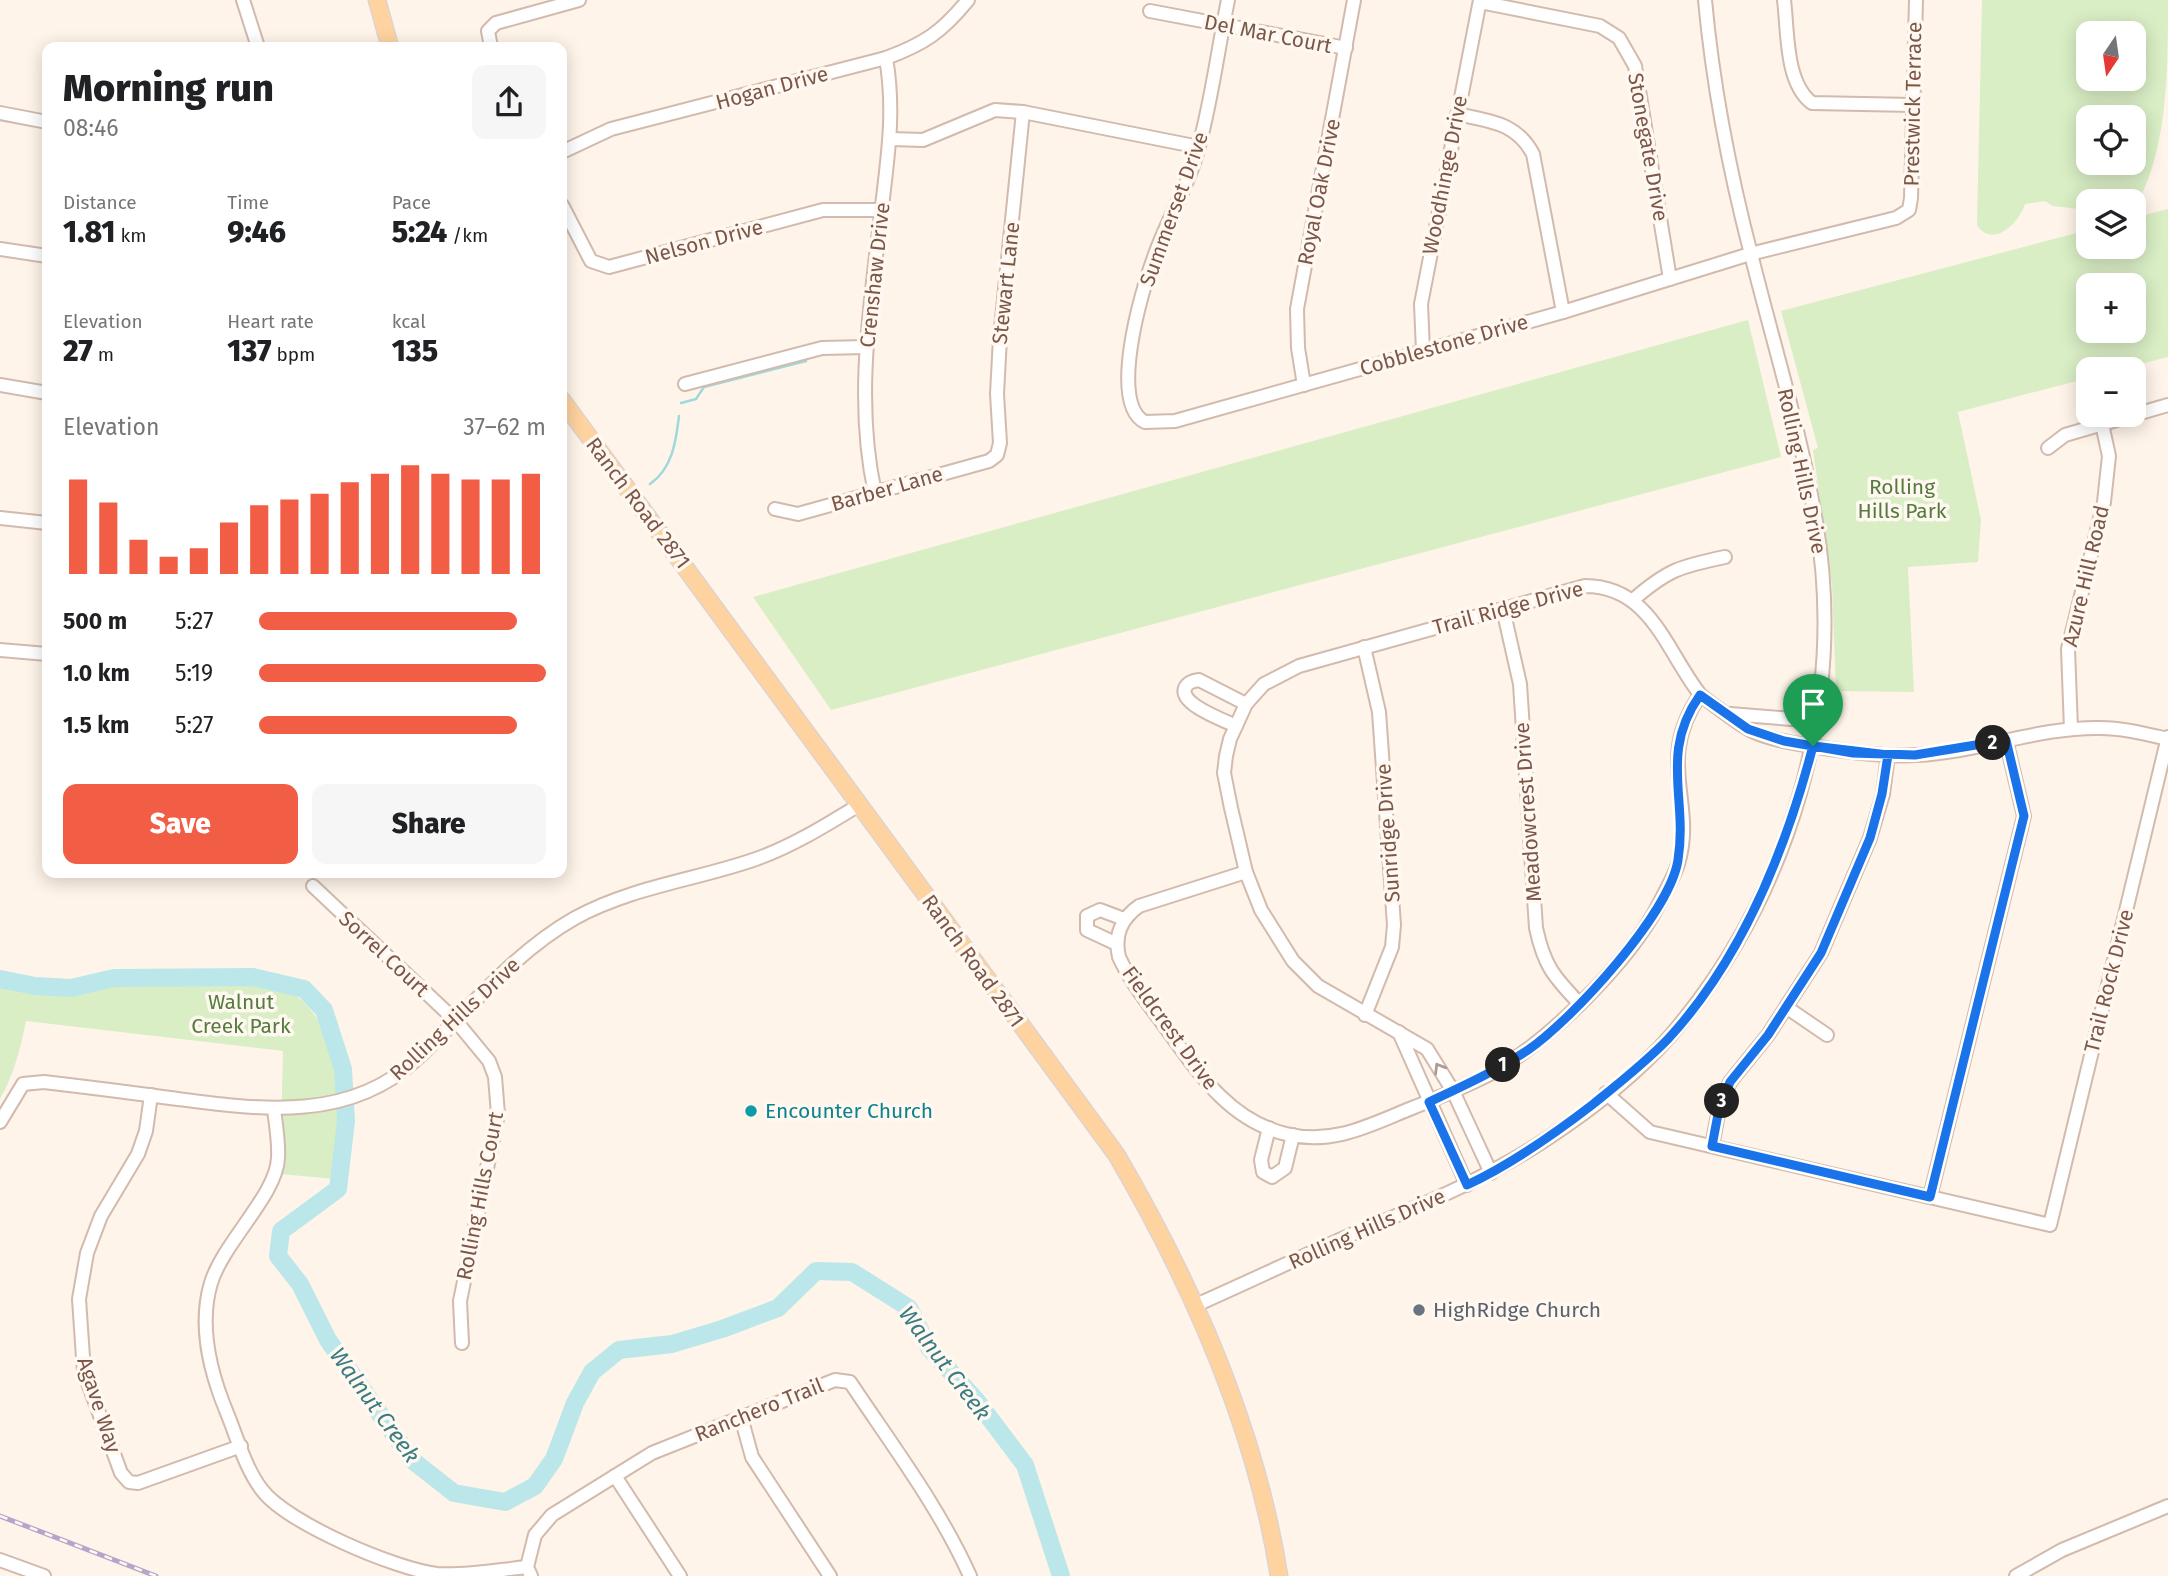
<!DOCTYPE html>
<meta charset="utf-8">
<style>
body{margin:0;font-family:"Fira Sans",sans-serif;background:#f6f6f6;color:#202124;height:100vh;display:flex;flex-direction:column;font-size:26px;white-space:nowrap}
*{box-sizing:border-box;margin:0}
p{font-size:23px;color:#757577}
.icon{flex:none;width:38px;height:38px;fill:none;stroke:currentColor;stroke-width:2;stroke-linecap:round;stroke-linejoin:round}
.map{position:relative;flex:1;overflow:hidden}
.side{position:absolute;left:42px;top:42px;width:525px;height:836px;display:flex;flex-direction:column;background:#fff;border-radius:14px;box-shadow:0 4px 18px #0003}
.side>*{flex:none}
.needle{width:46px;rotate:193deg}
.buttons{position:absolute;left:2076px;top:21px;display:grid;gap:14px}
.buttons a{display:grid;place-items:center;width:70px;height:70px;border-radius:14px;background:#fff;box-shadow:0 4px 18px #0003;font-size:35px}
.pin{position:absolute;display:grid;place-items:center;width:60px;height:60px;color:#fff;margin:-72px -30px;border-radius:50% 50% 50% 0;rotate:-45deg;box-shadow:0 0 7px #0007}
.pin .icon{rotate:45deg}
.km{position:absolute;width:35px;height:35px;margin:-18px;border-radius:50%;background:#222;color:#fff;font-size:19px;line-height:35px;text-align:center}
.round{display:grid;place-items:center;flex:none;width:74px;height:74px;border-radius:14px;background:#f6f6f6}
.head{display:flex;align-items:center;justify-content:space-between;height:119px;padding:0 21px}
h1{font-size:38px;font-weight:800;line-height:52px}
.stats{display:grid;grid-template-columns:repeat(3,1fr);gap:10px;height:119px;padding:7px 21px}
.stats div{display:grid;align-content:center}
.stats b{font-size:30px;font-weight:800}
.stats small{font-size:19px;font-weight:400}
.stats p{font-size:19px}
.chart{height:196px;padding:14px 21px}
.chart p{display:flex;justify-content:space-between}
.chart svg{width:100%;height:126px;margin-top:7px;stroke:#f15d45;stroke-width:6}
.action{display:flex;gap:14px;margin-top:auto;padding:14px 21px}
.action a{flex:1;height:80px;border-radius:14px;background:#f15d45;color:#fff;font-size:28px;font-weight:800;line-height:80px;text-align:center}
.action a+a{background:#f6f6f6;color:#202124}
ul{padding:0 21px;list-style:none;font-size:23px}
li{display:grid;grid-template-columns:112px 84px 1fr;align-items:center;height:52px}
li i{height:18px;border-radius:9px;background:#f15d45}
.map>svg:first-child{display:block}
</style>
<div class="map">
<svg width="2168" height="1576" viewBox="0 0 2168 1576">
<rect width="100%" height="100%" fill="#fef4e9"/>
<g fill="#d9eec5" fill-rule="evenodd">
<path d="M1982,0H2168C2168,67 2168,146 2138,202L2088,201V210L2053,206L2045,201L2025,204C2019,223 1993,249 1977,225ZM2088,33H2133V79H2088ZM2088,117H2133V163H2088Z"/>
<path d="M2168,209V357L2121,369H2088V378L1958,412L1981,520L1978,562L1908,567L1914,692L1836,691L1832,585L1813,450L1818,448L1781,311L2088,230V247H2133V218ZM2133,285V331H2088V285Z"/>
<polygon points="1748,320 1781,457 831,710 753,597"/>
<path d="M0,982C13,985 28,990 42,991C66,993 92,988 116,986C158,984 266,971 299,998C347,1039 342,1123 335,1179L280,1174L283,1051L26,1021C20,1050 14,1074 0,1099Z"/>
</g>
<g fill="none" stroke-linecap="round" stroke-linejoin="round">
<g stroke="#a0d9dd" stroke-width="2.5">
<polyline points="681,403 696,399 704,387 806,361"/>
<path d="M650,484C672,469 676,442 679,416"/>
</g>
<polyline stroke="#bbe7ea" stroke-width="18" points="0,979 35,986 71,988 114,978 253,977 304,989 324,1010 343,1069 346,1121 338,1189 281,1231 278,1256 300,1284 328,1340 412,1460 454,1493 505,1502 535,1486 554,1459 575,1403 592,1372 619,1350 672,1344 722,1329 778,1308 816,1271 852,1272 909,1308 929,1348 976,1400 1025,1465 1061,1576"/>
<g stroke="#d2baad" stroke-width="16">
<g id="minor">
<polyline points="243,0 258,47"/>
<path d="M1228,0C1218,49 1212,98 1199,146C1189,186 1166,221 1153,260C1142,290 1108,404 1145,422L1175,421L1563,312L1750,254L1896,218L1909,210L1911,198L1916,0"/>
<path d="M1784,0C1788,31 1785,83 1812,103L1913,105"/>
<polyline points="1480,2 1600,26 1619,38 1635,66 1670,279"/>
<polyline points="1150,11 1346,48"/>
<polyline points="491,47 488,31 496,23 579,0"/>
<polyline points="0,113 47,122"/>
<path d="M1457,114C1489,121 1516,122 1533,154L1563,312"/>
<polyline points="890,139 923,140 995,110 1023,112 1199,147"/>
<path d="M562,152L611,129L886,58C924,44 942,32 968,0"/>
<polyline points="562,205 591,261 609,267 823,210 882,210"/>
<polyline points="0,249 47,256"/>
<polyline points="1423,351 1421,304 1480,0"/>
<polyline points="685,384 822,348 866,347"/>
<polyline points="0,385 47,393"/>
<polyline points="1304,385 1298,348 1297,309 1354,0"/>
<polyline points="2048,448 2065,435 2168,405"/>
<path d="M875,493C854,398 871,302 882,206C888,155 895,110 886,58"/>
<polyline points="775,509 798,514 989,461 997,455 1000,443 997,394 1000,338 1023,112"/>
<polyline points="0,518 47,523"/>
<path d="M1633,600C1667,570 1681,566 1725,557"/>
<path d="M1503,609L1520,684L1536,928C1544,965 1553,976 1579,1003"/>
<polyline points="1364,647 1379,712 1394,925 1392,947 1365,1015"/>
<polyline points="0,650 47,654"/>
<polyline points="1730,714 1817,721"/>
<path d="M1236,726C1223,720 1179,704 1185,688C1188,682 1193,681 1199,680L1246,704"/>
<polyline points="2071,729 2068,649 2104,502 2109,456 2102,424"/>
<path d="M1246,872L1139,906C1121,919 1114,935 1119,957C1130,981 1147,1002 1163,1024C1196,1069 1227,1120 1286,1134C1331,1145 1366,1127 1407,1110C1435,1099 1463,1088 1490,1074C1548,1042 1630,962 1660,902C1666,890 1674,877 1678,864C1697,802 1654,762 1700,695"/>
<polyline points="313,886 456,1021 489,1061 495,1077 498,1114 460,1301 462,1343"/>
<polyline points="1117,944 1087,930 1087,916 1100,910 1124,919"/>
<polyline points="1786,1007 1827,1035"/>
<polyline points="1399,1032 1467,1185"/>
<polyline points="1606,1093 1650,1132 2050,1225 2168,737"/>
<polyline points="151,1095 146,1131 138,1154 101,1216 87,1253 79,1299 84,1372 121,1473 129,1482 138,1483 241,1446"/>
<path d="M274,1110C276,1125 279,1142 278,1158C277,1194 223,1243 211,1283C198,1326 210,1372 227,1413C237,1437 245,1468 262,1490C287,1523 395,1569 437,1574C466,1576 498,1570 527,1567"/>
<path d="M0,1122L23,1084L44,1082C86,1087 128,1092 170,1098C256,1109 347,1124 417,1059C468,1011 513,953 575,918C631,887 696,880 756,859C793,846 826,825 859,805"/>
<polyline points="1269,1128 1261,1160 1263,1172 1272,1177 1285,1168 1293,1135"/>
<polyline points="1712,1146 1719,1109 1730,1082 1768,1035 1821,953 1870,838 1883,794 1888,755"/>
<path d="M1491,1173L1453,1091L1427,1049L1318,986L1293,961L1261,910L1246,872L1231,808L1224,773L1226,756L1230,739L1246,704L1264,684L1299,666L1585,586C1650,586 1666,650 1699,693C1702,697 1743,727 1750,730C1770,740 1794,743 1817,747C1849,752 1884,757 1917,755C1979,752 2038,727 2100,728C2124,728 2146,734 2168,739"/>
<polyline points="1930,1197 2024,816 2006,740"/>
<path d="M1196,1305C1248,1282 1300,1257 1353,1234C1419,1206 1484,1180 1545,1140C1588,1112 1636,1075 1671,1035C1790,896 1847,703 1816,522C1801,433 1774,346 1752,258C1730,174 1713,87 1705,0"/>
<polyline points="741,1417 752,1457 830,1576"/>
<polyline points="615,1476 680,1576"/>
<polyline points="0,1560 44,1576"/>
<path d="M531,1576L527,1567L535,1535L552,1515L652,1453L835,1380L850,1382C892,1445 939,1507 970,1576"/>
<polyline points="2016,1576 2062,1550 2168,1506"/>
</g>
</g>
<g stroke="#ddd3d0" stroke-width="19">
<g id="major">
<polyline points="377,0 390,47"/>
<path d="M562,400L1116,1154C1191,1282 1256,1428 1279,1576"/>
</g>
</g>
<use href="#minor" stroke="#fff" stroke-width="12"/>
<use href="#major" stroke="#ffd39f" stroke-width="16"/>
<g stroke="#b6a5ca" stroke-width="5">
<polyline id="rail" points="0,1516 156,1576"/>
</g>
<use href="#rail" stroke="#fff8f1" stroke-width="2.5" stroke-dasharray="8" stroke-linecap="butt"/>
</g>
<defs><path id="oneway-chevron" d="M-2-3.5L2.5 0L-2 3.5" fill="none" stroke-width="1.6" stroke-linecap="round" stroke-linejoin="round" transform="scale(1.75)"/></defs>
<use stroke="#b09a92" href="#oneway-chevron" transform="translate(1439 1068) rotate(-121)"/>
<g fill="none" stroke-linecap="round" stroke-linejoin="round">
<g stroke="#fff" stroke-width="14">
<path id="route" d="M1813,746C1786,849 1742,959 1668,1039C1645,1063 1618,1084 1592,1105C1553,1135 1512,1164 1467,1185L1429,1102C1463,1086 1496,1071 1528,1050C1572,1020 1670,913 1678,860C1688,798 1659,753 1700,695L1748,729L1784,741L1853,753L1915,755L2006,740L2024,816L1930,1197L1712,1146L1719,1109L1730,1082L1768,1035L1821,953L1870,838L1882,794L1888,755L1813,746"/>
</g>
<use href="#route" stroke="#1a73e8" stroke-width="9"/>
</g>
<circle fill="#0f9aa8" stroke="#fff8f1" stroke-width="2.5" cx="751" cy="1111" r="7"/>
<circle fill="#6b7280" stroke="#fff8f1" stroke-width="2.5" cx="1419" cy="1310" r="7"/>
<g text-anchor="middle" stroke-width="7" stroke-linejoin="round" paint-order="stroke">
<g font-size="21" fill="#7c5749" stroke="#fff8f1">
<text transform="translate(1268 34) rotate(11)" y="7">Del Mar Court</text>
<text transform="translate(772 88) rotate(-15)" y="7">Hogan Drive</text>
<text transform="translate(1913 104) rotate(-89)" y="7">Prestwick Terrace</text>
<text transform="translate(1648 147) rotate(80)" y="7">Stonegate Drive</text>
<text transform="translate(1445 175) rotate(-79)" y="7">Woodhinge Drive</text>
<text transform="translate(1319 192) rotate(-79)" y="7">Royal Oak Drive</text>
<text transform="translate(1174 209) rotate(-70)" y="7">Summerset Drive</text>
<text transform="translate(704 242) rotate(-15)" y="7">Nelson Drive</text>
<text transform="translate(875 275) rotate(-84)" y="7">Crenshaw Drive</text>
<text transform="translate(1006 283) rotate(-84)" y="7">Stewart Lane</text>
<text transform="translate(1444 345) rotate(-16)" y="7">Cobblestone Drive</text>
<text transform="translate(1802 471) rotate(78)" y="7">Rolling Hills Drive</text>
<text transform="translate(887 489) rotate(-16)" y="7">Barber Lane</text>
<text transform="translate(638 503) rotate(53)" y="7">Ranch Road 2871</text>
<text transform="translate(2086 576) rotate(-77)" y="7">Azure Hill Road</text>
<text transform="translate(1508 608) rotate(-15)" y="7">Trail Ridge Drive</text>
<text transform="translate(1528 812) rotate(-94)" y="7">Meadowcrest Drive</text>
<text transform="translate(1388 833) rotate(-94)" y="7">Sunridge Drive</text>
<text transform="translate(384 954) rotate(43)" y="7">Sorrel Court</text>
<text transform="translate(973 961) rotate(54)" y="7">Ranch Road 2871</text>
<text transform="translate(2109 981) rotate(-76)" y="7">Trail Rock Drive</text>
<text transform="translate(455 1019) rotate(-43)" y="7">Rolling Hills Drive</text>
<text transform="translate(1170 1028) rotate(54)" y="7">Fieldcrest Drive</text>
<text transform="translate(480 1196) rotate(-79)" y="7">Rolling Hills Court</text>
<text transform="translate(1367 1229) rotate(-24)" y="7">Rolling Hills Drive</text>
<text transform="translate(99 1405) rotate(72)" y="7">Agave Way</text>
<text transform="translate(759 1410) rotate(-22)" y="7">Ranchero Trail</text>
</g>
<g font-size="21" fill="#557c3d" stroke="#fff8f1">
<text x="1902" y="494">Rolling<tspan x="1902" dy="24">Hills Park</tspan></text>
<text x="241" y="1009">Walnut<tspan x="241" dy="24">Creek Park</tspan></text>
</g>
<g font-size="21" fill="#0d838f" stroke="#fff8f1" text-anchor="start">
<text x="765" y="1118">Encounter Church</text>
</g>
<g font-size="21" fill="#5b616d" stroke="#fff8f1" text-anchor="start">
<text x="1433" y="1317">HighRidge Church</text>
</g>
<g font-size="23" font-style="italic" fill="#3b7c82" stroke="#fff8f1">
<text transform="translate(945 1363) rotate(53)" y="8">Walnut Creek</text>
<text transform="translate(375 1405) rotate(54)" y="8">Walnut Creek</text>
</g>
</g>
</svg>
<div class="buttons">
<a><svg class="needle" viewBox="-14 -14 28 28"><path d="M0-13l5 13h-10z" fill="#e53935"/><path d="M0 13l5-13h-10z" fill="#757577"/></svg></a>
<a><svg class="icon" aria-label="locate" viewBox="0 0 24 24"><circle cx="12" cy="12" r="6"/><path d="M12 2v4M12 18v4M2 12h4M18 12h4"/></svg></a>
<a><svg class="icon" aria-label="layers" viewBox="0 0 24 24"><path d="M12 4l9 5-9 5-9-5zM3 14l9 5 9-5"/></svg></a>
<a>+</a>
<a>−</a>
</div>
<div class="pin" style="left:1813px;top:746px;background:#1e9e55"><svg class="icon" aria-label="arrive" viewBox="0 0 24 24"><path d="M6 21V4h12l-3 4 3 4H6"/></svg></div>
<b class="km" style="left:1503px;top:1065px">1</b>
<b class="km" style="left:1993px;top:743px">2</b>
<b class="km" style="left:1722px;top:1101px">3</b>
<section class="side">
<div class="head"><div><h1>Morning run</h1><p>08:46</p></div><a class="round"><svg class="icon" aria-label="share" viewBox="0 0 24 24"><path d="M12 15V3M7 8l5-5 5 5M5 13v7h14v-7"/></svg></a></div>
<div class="stats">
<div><p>Distance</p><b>1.81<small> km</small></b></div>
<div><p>Time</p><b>9:46</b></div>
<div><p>Pace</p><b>5:24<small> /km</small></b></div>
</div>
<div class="stats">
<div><p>Elevation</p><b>27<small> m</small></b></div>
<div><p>Heart rate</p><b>137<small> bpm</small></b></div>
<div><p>kcal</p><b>135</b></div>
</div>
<div class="chart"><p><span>Elevation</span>37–62 m</p>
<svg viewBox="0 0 160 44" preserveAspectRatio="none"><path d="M5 44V11M15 44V19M25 44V32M35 44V38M45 44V35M55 44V26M65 44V20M75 44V18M85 44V16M95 44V12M105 44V9M115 44V6M125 44V9M135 44V11M145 44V11M155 44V9"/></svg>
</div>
<ul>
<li><b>500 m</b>5:27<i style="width:90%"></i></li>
<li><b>1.0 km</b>5:19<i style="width:100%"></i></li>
<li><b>1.5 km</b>5:27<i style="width:90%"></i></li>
</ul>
<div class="action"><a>Save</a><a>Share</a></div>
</section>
</div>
